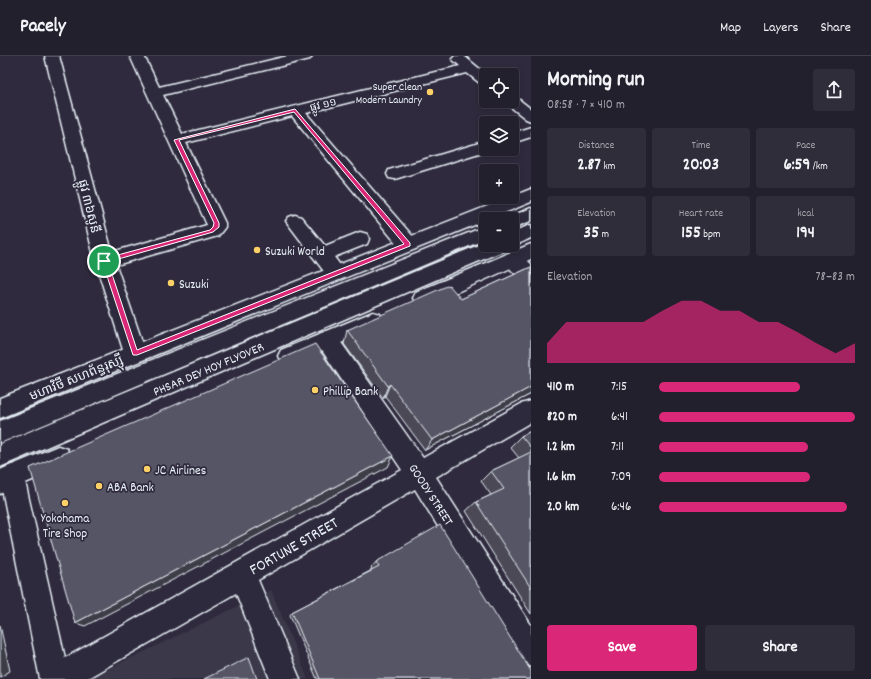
<!DOCTYPE html>
<meta charset="utf-8">
<style>
body{margin:0;font-family:Dekko,"Noto Sans Khmer",sans-serif;background:#2f2d3a;color:#f1f3f6;height:100vh;display:flex;flex-direction:column;font-size:15px;white-space:nowrap}
*{box-sizing:border-box;margin:0}
p{font-size:13px;color:#a3a3aa}
.icon{flex:none;width:22px;height:22px;fill:none;stroke:currentColor;stroke-width:2;stroke-linecap:round;stroke-linejoin:round}
.map{position:relative;flex:1;overflow:hidden}
.panel{display:flex;flex-direction:column;background:#23202e;width:340px}
.panel>*{flex:none}
.buttons{position:absolute;left:479px;top:12px;display:grid;gap:8px}
.buttons a{display:grid;place-items:center;width:40px;height:40px;border-radius:4px;background:#23202e;box-shadow:0 2px 6px #0003,0 0 0 1px #403e4a;font-size:20px}
.pin{position:absolute;display:grid;place-items:center;width:34px;height:34px;color:#fff;margin:-17px;border:2px solid #fff;border-radius:50%;box-shadow:0 1px 4px #0007}
.round{display:grid;place-items:center;flex:none;width:42px;height:42px;border-radius:4px;background:#2f2d3a}
.headline{display:flex;align-items:center;justify-content:space-between;height:68px;padding:0 16px}
h1{font-size:22px;font-weight:700;line-height:30px}
.figures{display:grid;grid-template-columns:repeat(3,1fr);gap:6px;height:68px;padding:4px 16px}
.figures div{display:grid;align-content:center;border-radius:4px;background:#2f2d3a;text-align:center}
.figures b{font-size:17px;font-weight:700}
.figures small{font-size:11px;font-weight:400}
.figures p{font-size:11px}
.chart{height:112px;padding:8px 16px}
.chart p{display:flex;justify-content:space-between}
.chart svg{width:100%;height:72px;margin-top:4px;fill:#db2777;opacity:.7}
.action{display:flex;gap:8px;margin-top:auto;padding:8px 16px}
.action a{flex:1;height:46px;border-radius:4px;background:#db2777;color:#fff;font-size:16px;font-weight:700;line-height:46px;text-align:center}
.action a+a{background:#2f2d3a;color:#f1f3f6}
ul{padding:0 16px;list-style:none;font-size:13px}
li{display:grid;grid-template-columns:64px 48px 1fr;align-items:center;height:30px}
li i{height:10px;border-radius:5px;background:#db2777}
header{display:flex;align-items:center;gap:24px;box-sizing:border-box;height:56px;padding:0 20px;background:#23202e;border-bottom:1px solid #403e4a}
header strong{font-size:19px}
nav{display:flex;gap:22px;margin-inline-start:auto;font-size:14px}
main{display:flex;flex:1;min-height:0}
.map>svg:first-child{display:block}
</style>
<header>
<strong>Pacely</strong>
<nav><a>Map</a><a>Layers</a><a>Share</a></nav>
</header>
<main>
<div class="map">
<svg width="531" height="623" viewBox="0 0 531 623">
<rect width="100%" height="100%" fill="#2f2a3d"/>
<filter id="ink" filterUnits="userSpaceOnUse"><feTurbulence type="fractalNoise" baseFrequency=".025" numOctaves="2"/><feDisplacementMap in="SourceGraphic" scale="8" xChannelSelector="R" yChannelSelector="G"/><feConvolveMatrix kernelMatrix="1 2 1 2 8 2 1 2 1" color-interpolation-filters="sRGB"/></filter>
<g filter="url(#ink)">
<polygon fill="#3b3749" points="271,534 308,623 88,623"/>
<g fill="none" stroke-linecap="round" stroke-linejoin="round">
<g stroke="#e8f1f8" stroke-width="3">
<g id="minor">
<polygon points="45,0 59,0 112,196 207,169 130,0 144,0 159,31 288,0 312,0 310,3 163,39 182,78 460,10 452,3 455,0 464,0 487,19 486,19 486,29 481,28 467,17 306,57 415,183 417,188 415,193 408,195 401,193 292,60 186,87 225,167 225,171 218,180 116,209 146,297 143,303 135,306 127,303 124,297 95,205"/>
<polygon points="512,41 517,42 531,53 531,65 526,63 507,48 505,45 512,45"/>
<polygon points="531,71 531,81 512,87 512,77"/>
<polygon points="486,85 486,93 492,93 395,123 389,122 387,118 389,114"/>
<polygon points="295,159 301,161 325,190 360,176 367,178 369,183 367,188 334,201 346,217 343,222 336,224 329,222 289,169 286,165 289,161"/>
<path d="M513,196L520,198L531,208V227C520,224 509,213 503,203L506,198Z"/>
<polygon points="327,275 335,278 423,402 521,348 531,345 531,366 436,421 531,569 531,611 521,606 415,433 258,524 300,623 270,623 236,537 86,623 40,623 0,423 3,413 12,409 21,413 24,421 65,602 402,414 319,290 316,284 319,278"/>
</g>
</g>
<g stroke="#e8f1f8" stroke-width="3">
<g id="major">
<polygon points="531,133 531,146 0,362 0,342"/>
<polygon points="531,188 531,203 430,248 423,250 416,248 413,242 416,236"/>
<polygon points="373,256 380,258 383,264 380,270 297,306 289,309 281,306 278,300 281,294"/>
<polygon points="58,390 67,393 70,401 67,409 0,438 0,414"/>
</g>
</g>
<g stroke="#e8f1f8" stroke-width="3">
<g id="highway">
<polygon points="531,152 531,165 512,172 512,163 505,163"/>
<path d="M531,169V182C524,185 517,190 510,189H512V176Z"/>
<polygon points="486,170 486,183 0,387 0,365"/>
<polygon points="486,186 486,189 507,189 505,194 0,411 0,388"/>
</g>
</g>
<use href="#minor" fill="#2f2a3d" fill-rule="evenodd"/>
<use href="#major" fill="#2f2a3d" fill-rule="evenodd"/>
<use href="#highway" fill="#2f2a3d" fill-rule="evenodd"/>
</g>
<g fill="#4b4957" stroke="#e8f1f8">
<polygon points="531,211 531,338 425,394 385,340 383,342 344,288 347,274 461,243"/>
<polygon points="531,375 531,558 466,455 476,446 491,439 481,425 491,415 519,402 510,391 521,380"/>
<polygon points="376,506 531,623 317,623 290,559 292,556 372,514 371,512"/>
</g>
<g fill="#3d3c47" stroke="#e8f1f8">
<polygon points="390,328 385,340 383,342 388,330"/>
<polygon points="531,331 531,338 425,394 432,384"/>
<polygon points="393,400 388,411 85,570 75,567"/>
<polygon points="0,569 10,615 0,621"/>
</g>
<g fill="#575565" stroke="#e8f1f8">
<polygon points="531,211 531,331 432,384 390,328 388,330 347,274 449,229 461,243"/>
<polygon points="315,288 393,400 75,567 30,412"/>
<polygon points="531,375 531,392 521,380"/>
<polygon points="531,396 531,532 476,446 504,433 491,415"/>
<polygon points="440,469 531,615 531,623 320,623 292,556 379,511 376,506"/>
<polygon points="249,601 257,623 204,623"/>
</g>
</g>
<path fill="#db2777" stroke="#fff" fill-rule="evenodd" d="M295,53L410,187V190L137,299H133L102,205L103,203L210,174L213,171L214,167L174,84ZM294,56L404,188L137,294L108,206L213,176L219,171V167L179,84Z"/>
<g fill="#ffd166" stroke="#2f2a3d" stroke-width="1.5">
<circle cx="430" cy="36" r="4"/>
<circle cx="257" cy="194" r="4"/>
<circle cx="171" cy="227" r="4"/>
<circle cx="315" cy="334" r="4"/>
<circle cx="147" cy="413" r="4"/>
<circle cx="99" cy="430" r="4"/>
<circle cx="65" cy="447" r="4"/>
</g>
<g text-anchor="middle" stroke-width="3.5" stroke-linejoin="round" paint-order="stroke">
<g font-size="11" fill="#e8f1f8" stroke="#2f2a3d" text-anchor="end">
<text x="422" y="34">Super Clean<tspan x="422" dy="13">Modern Laundry</tspan></text>
</g>
<g font-size="11" fill="#e8f1f8" stroke="#2f2a3d">
<text transform="translate(323 48) rotate(-14)" y="4">ផ្លូវ ១១</text>
</g>
<g font-size="13" fill="#e8f1f8" stroke="#2f2a3d">
<text transform="translate(90 150) rotate(76)" y="5">ផ្លូវ ៣៦សូនី</text>
<text transform="translate(208 312) rotate(-23)" y="5">PHSAR DEY HOY FLYOVER</text>
<text transform="translate(76 321) rotate(-22)" y="5">មហាវិថី សហព័ន្ធរុស្ស៊ី</text>
<text transform="translate(432 438) rotate(57)" y="5">GOODY STREET</text>
</g>
<g font-size="13" fill="#e8f1f8" stroke="#2f2a3d" text-anchor="start">
<text x="265" y="199">Suzuki World</text>
<text x="179" y="232">Suzuki</text>
<text x="323" y="339">Phillip Bank</text>
<text x="155" y="418">JC Airlines</text>
<text x="107" y="435">ABA Bank</text>
<text x="65" y="466" text-anchor="middle">Yokohama<tspan x="65" dy="15">Tire Shop</tspan></text>
</g>
<g font-size="16" fill="#e8f1f8" stroke="#2f2a3d">
<text transform="translate(293 489) rotate(-30)" y="6">FORTUNE STREET</text>
</g>
</g>
</svg>
<div class="buttons">
<a><svg class="icon" aria-label="locate" viewBox="0 0 24 24"><circle cx="12" cy="12" r="6"/><path d="M12 2v4M12 18v4M2 12h4M18 12h4"/></svg></a>
<a><svg class="icon" aria-label="layers" viewBox="0 0 24 24"><path d="M12 4l9 5-9 5-9-5zM3 14l9 5 9-5"/></svg></a>
<a>+</a>
<a>−</a>
</div>
<div class="pin" style="left:104px;top:205px;background:#1e9e55"><svg class="icon" aria-label="arrive" viewBox="0 0 24 24"><path d="M6 21V4h12l-3 4 3 4H6"/></svg></div>
</div>
<section class="panel">
<div class="headline"><div><h1>Morning run</h1><p>08:58 · 7 × 410 m</p></div><a class="round"><svg class="icon" aria-label="share" viewBox="0 0 24 24"><path d="M12 15V3M7 8l5-5 5 5M5 13v7h14v-7"/></svg></a></div>
<div class="figures">
<div><p>Distance</p><b>2.87<small> km</small></b></div>
<div><p>Time</p><b>20:03</b></div>
<div><p>Pace</p><b>6:59<small> /km</small></b></div>
</div>
<div class="figures">
<div><p>Elevation</p><b>35<small> m</small></b></div>
<div><p>Heart rate</p><b>155<small> bpm</small></b></div>
<div><p>kcal</p><b>194</b></div>
</div>
<div class="chart"><p><span>Elevation</span>78–83 m</p>
<svg viewBox="0 0 160 44" preserveAspectRatio="none"><path d="M0 44V32L10 19L20 19L30 19L40 19L50 19L60 12L70 6L80 6L90 12L100 12L110 19L120 19L130 25L140 32L150 38L160 32V44z"/></svg>
</div>
<ul>
<li><b>410 m</b>7:15<i style="width:72%"></i></li>
<li><b>820 m</b>6:41<i style="width:100%"></i></li>
<li><b>1.2 km</b>7:11<i style="width:76%"></i></li>
<li><b>1.6 km</b>7:09<i style="width:77%"></i></li>
<li><b>2.0 km</b>6:46<i style="width:96%"></i></li>
</ul>
<div class="action"><a>Save</a><a>Share</a></div>
</section>
</main>
